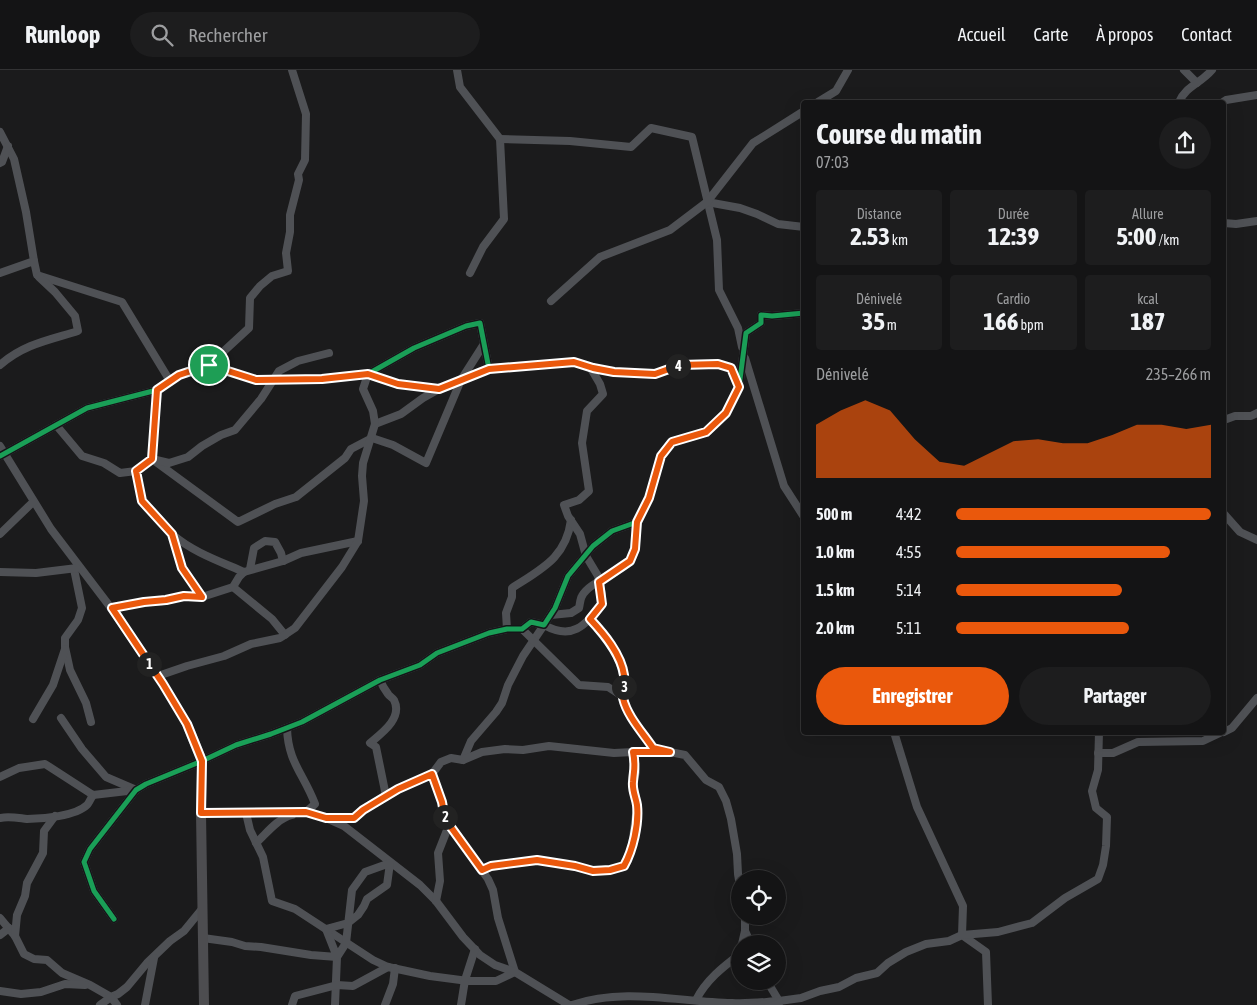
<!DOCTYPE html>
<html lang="fr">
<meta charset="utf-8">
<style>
body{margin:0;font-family:"Asap Condensed",sans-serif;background:#1d1d1e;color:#f1f3f6;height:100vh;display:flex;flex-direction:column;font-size:19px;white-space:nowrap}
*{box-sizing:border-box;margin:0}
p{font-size:16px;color:#9d9ea0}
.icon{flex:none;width:28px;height:28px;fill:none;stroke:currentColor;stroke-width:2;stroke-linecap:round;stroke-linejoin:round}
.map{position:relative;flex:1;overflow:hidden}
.drawer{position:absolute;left:801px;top:30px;width:425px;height:635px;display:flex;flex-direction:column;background:#141415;border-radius:5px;box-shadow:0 5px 20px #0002,0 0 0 1px #333334}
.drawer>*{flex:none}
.fabs{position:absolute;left:731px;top:800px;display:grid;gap:10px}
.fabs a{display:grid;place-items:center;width:55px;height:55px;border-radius:50%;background:#141415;box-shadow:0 5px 20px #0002,0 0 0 1px #333334;font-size:25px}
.pin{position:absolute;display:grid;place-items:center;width:42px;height:42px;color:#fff;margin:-21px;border:2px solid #fff;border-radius:50%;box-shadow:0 1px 5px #0007}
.km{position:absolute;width:25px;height:25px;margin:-12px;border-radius:50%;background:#222;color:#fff;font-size:14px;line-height:25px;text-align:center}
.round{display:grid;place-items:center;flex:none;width:52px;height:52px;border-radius:26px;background:#1d1d1e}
.overview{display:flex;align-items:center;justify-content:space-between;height:85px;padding:0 15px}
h1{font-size:28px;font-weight:700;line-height:38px}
.stats{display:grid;grid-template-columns:repeat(3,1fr);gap:8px;height:85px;padding:5px 15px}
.stats div{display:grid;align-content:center;border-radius:5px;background:#1d1d1e;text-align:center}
.stats b{font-size:25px;font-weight:700}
.stats small{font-size:14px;font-weight:400}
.stats p{font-size:14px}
.chart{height:140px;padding:10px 15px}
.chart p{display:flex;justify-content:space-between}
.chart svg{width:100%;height:90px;margin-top:5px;fill:#ea580c;opacity:.7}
.cta{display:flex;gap:10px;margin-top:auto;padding:10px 15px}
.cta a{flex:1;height:58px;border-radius:30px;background:#ea580c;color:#fff;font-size:20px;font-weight:700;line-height:58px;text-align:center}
.cta a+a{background:#1d1d1e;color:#f1f3f6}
ul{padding:0 15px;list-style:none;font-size:16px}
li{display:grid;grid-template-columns:80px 60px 1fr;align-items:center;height:38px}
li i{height:12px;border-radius:6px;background:#ea580c}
header{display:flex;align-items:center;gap:30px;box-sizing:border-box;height:70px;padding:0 25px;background:#141415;border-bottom:1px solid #333334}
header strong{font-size:24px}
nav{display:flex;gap:28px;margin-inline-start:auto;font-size:18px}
.search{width:350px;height:45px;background:#1d1d1e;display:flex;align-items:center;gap:12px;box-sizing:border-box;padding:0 18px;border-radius:28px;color:#9d9ea0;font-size:19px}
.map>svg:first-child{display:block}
</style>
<header>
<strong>Runloop</strong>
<div class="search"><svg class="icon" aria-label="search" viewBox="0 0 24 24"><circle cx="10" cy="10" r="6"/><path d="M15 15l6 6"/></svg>Rechercher</div>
<nav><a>Accueil</a><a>Carte</a><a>À propos</a><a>Contact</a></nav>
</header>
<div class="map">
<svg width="1257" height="935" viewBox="0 0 1257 935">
<rect width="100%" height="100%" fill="#1b1b1c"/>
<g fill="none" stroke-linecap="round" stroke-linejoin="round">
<g stroke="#4f5155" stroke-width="8">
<polyline points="457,0 460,17 500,69 504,149 483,177 470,203"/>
<polyline points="1184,0 1197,13"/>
<polyline points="818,32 836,21 848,0"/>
<path d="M1179,32C1186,16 1200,14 1212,0"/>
<polyline points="1223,32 1226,30 1257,25"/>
<polyline points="0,62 14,89 26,142 34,191 0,203"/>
<polyline points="500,69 570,71 631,77 651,58 692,67 717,170 719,220 738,258 742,277"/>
<polyline points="0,93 2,92 8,76"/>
<polyline points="707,132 740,138 757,144 778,154 804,157"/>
<polyline points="1224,153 1236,154 1257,151"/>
<polyline points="34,191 37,205 122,232 170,311"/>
<polyline points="551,231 600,187 670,160 707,132 753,73 804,41"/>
<polyline points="745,288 784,416 804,447"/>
<path d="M0,295C24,274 49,270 78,261L75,246L55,222L39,207"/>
<polyline points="209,295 216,292 224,281 249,258 250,228 260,216 272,206 288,201 286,183 290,162 290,145 299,110 298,104 305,90 306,44 292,0"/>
<polyline points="157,320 152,389 238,452 275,434 296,427 345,388 351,379 372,368 393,375 426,393 461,310 484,274"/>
<polyline points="1224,350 1235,346 1251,346 1257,343"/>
<polyline points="375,354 401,344 423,328 439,319"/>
<polyline points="56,355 82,386 104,393 120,403 136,401 142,431 172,464 182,498 202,527 233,517 239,507 244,502 283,491 301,483 358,471"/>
<polyline points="0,376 51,459 108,534 163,614 187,654"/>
<polyline points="0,386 87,338 157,320 179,305 209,295 256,310 323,309 368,304 414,278 466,256 480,253 489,299 574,292 593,298 614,302 655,304 680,295 718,294 731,298 738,316"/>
<polyline points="136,401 152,389 169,393 188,387 202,376 221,365 235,360 261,329 279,301 298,291 329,283"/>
<polyline points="1224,444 1240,462 1257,470"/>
<polyline points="0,464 33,432"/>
<path d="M173,465C193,482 219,491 244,502"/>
<polyline points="74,499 82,538 78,550 65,568 65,577 70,600 86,633 91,652"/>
<polyline points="250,499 254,478 265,471 275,472 281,483 283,491"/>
<polyline points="0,502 36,503 77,498"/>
<polyline points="233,517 272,549 285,565"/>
<polyline points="111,538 144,532 166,531 184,526 202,527"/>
<path d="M551,545L571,543L579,538C580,534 580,529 582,526C590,511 620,504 630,491C638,481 636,463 637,452"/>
<path d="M590,549C610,571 629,596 622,626"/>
<path d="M507,559L506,543L512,527V518C541,499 566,488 571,450"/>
<polyline points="158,606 187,596 224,586 251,574 280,568 295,558 342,497 358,471 364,431 362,406 363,393 375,354 373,341 363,319 368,304 398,314 439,319 489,299"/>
<path d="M380,610C382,615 385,620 388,624C389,626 393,628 394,630C403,648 382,663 370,673L376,677L386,726"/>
<polyline points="61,648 82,679 106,707 134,719"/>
<polyline points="33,649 53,615 65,579"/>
<path d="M287,658C288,693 304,704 315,734L306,742L303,743"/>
<polyline points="894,662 917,737 963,836 962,865 986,882 988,935"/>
<polyline points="1224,662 1232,658 1257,628"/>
<polyline points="670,682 685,685 706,710 719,717 726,731 731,749 737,784 738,804 740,816"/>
<polyline points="1098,683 1113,683 1138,672 1203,671 1222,662"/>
<path d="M463,690L471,671L496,642L502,633L508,615L523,586L544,555C573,571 585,555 602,534V524L598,506L586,486L580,464L568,446L564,435L579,430L589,421L582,373L587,341L603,324L600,314L590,297"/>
<polyline points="432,704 441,692 451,688 463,690 482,682 505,679 523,680 549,676 614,683 633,682 670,682 653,678 629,644 622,626 608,617 579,615 522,559"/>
<polyline points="0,707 19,698 45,694 93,725 136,720"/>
<path d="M201,743L306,742L326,748H354C367,736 384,726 400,718C410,713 422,710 432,704L449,755L488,809L493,820L498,848L515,902L569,935"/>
<polyline points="246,743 250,760 263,787 272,831 295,839 373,890 388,897 430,906 468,911 496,911 515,902 495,895 480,885 463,867 436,831 420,815 344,756 326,748"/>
<path d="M0,748C9,746 18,748 27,749C42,749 76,746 87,735C89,733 91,728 93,725"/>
<path d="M256,773C267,763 277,749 292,745"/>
<polyline points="482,800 491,796 537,790 575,796 593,801 610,800 624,796 629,786 632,776 637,737 633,714 636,702 633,682"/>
<polyline points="436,831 440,811 438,783 449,755"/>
<polyline points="745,846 745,861"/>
<polyline points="0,848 15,866 24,884 34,889 47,890 62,903 90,915 111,927 118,924 127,917 147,893 170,871 184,861 202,839"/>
<polyline points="114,849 94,821 84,792 90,779 136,720 146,714 202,691 236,675 271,664 302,652 380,610 420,595 437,583 489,563 507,559 522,559 531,552 544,555 555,538 568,506 593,476 612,461 637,452 649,428 661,386 672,372 706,362 726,343 739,317 746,263 761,253 761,245 772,246 804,243"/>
<polyline points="0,865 9,858"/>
<polyline points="15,866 17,845 25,826 27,813 43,783 44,761 55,746"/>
<polyline points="203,868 232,872 245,876 261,877 311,885 337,887 326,859 348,853 358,845 364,836 367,829 387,815 390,793 365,802 352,820 346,873 337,887 335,935"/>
<polyline points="742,874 745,861 751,874"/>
<polyline points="767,911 779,931 801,928 820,921 839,917 856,908 877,903 888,893 906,882 926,874 949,871 962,865 998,862 1032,853 1065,828 1098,809 1103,795 1106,776 1107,747 1096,738 1092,721 1098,700 1099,662"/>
<polyline points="0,921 21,924 41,922 65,914 85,915"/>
<path d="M696,930C706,910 723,897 740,884"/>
<polyline points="100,935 111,927 117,935"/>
<polyline points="145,935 154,888"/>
<polyline points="292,935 295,926 337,915 353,916 388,897"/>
<polyline points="385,935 393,914 395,898"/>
<polyline points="461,935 465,910 475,879"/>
<path d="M572,935C624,917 679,932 732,933C748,934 763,932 779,931V933"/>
</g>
<polyline stroke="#4d4d50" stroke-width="10" points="187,654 202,691 201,743 204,935"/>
<g stroke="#151518" stroke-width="8">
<g id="cycleway">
<polyline points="0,386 87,338 157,320 179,305 209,295 256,310 323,309 368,304 414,278 466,256 480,253 489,299 574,292 593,298 614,302 655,304 680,295 718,294 731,298 739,317"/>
<polyline points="114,849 94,821 84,792 90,779 136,720 146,714 202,691 236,675 271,664 302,652 380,610 420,595 437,583 489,563 507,559 522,559 531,552 544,555 555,538 568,506 593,476 612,461 637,452 649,428 661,386 672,372 706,362 726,343 739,317 746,263 761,253 761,245 772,246 804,243"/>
</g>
</g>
<use href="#cycleway" stroke="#1a9f57" stroke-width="5"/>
</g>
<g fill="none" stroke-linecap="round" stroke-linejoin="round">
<g stroke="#fff" stroke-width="10">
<path id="route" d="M574,292L593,298L614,302L655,304L680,295L718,294L731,298L739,317L726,343L706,362L672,372L661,386L649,428L637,452L635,479L630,491L599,512L602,534L590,549C604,564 621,584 624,605C625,613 621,621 623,628C627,646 643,663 653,678L670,682H633C636,696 634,698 633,712C632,720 636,728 637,735C639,754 633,780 624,796L610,800L593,801L575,796L537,790L491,796L482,800L445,749L442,732L432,704L398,719L363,740L354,748H326L306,742L201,743L202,691L187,654L163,614L112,538L144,532L166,530L184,526L202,527L182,498L172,464L142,431L136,401L152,389L157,320L179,305L209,295L256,310L322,309L368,304L398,314L439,319L489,299Z"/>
</g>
<use href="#route" stroke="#ea580c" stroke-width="6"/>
</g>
</svg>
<div class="fabs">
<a><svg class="icon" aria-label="locate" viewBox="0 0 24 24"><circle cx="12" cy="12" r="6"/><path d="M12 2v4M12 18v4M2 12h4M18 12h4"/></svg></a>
<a><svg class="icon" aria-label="layers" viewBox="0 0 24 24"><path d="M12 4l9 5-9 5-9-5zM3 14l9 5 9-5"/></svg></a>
</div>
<div class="pin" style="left:209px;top:295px;background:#1e9e55"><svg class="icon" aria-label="arrive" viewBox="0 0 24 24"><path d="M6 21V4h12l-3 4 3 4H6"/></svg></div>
<b class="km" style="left:149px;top:594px">1</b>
<b class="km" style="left:445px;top:747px">2</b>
<b class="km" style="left:624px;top:617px">3</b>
<b class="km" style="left:678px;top:296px">4</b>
<section class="drawer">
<div class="overview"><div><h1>Course du matin</h1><p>07:03</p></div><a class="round"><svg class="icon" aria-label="share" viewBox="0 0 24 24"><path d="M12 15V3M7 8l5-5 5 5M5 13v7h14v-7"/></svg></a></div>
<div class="stats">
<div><p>Distance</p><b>2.53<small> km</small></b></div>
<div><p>Durée</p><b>12:39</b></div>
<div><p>Allure</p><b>5:00<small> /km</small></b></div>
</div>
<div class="stats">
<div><p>Dénivelé</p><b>35<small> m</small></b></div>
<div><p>Cardio</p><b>166<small> bpm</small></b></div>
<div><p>kcal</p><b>187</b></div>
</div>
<div class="chart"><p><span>Dénivelé</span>235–266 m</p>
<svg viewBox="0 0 160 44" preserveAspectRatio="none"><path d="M0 44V18L10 11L20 6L30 11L40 25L50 36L60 38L70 32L80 26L90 25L100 27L110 27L120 23L130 18L140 18L150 20L160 18V44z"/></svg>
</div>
<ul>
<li><b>500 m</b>4:42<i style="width:100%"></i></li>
<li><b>1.0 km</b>4:55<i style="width:84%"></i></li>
<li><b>1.5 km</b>5:14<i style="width:65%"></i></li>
<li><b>2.0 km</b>5:11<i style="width:68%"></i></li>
</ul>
<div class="cta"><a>Enregistrer</a><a>Partager</a></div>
</section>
</div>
